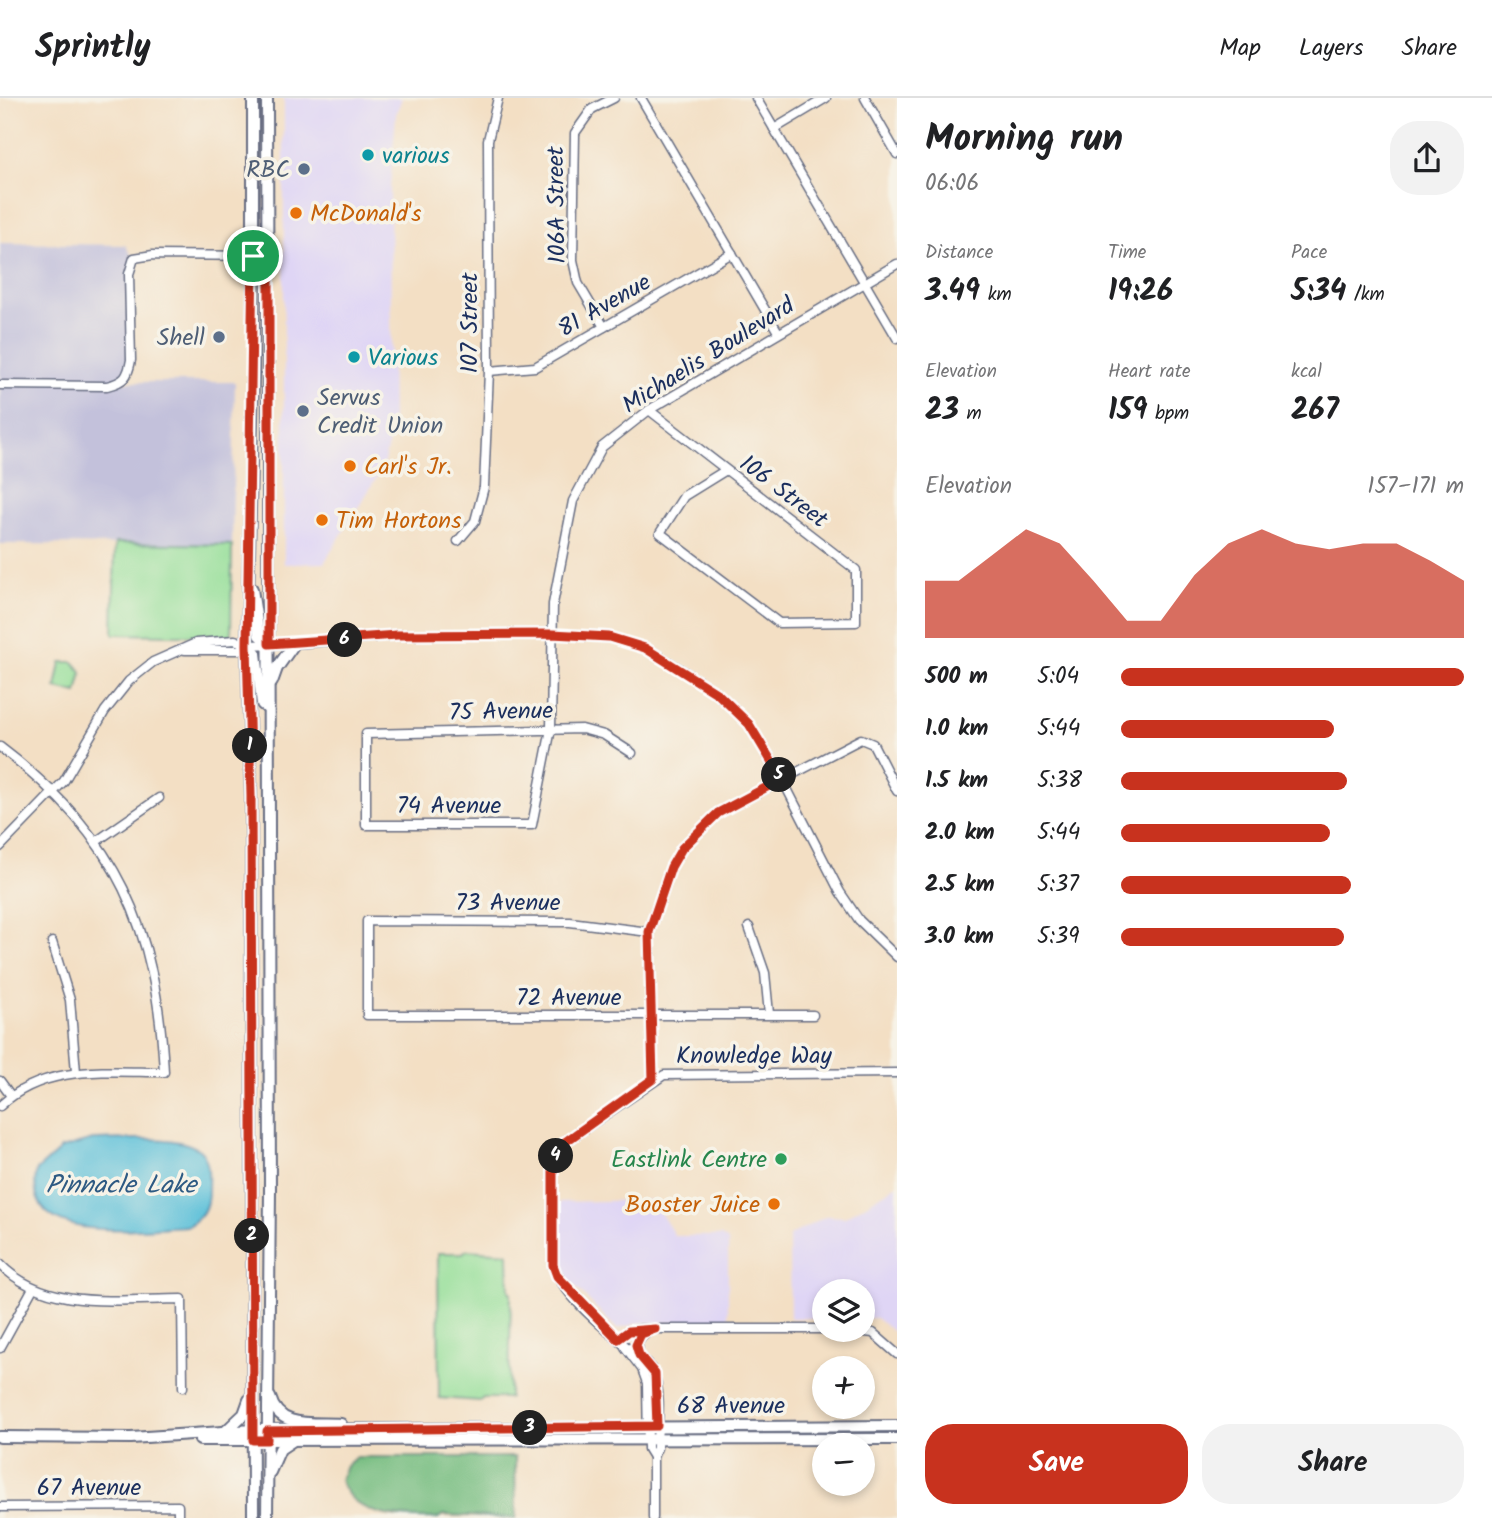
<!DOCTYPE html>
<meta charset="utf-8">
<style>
body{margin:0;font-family:Kalam,sans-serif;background:#f2f2f2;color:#202124;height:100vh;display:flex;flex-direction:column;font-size:26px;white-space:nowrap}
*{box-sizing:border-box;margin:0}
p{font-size:23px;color:#757577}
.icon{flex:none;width:38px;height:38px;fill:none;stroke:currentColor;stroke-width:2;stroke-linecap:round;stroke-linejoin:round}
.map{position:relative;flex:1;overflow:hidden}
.panel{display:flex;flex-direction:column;background:#fff;width:595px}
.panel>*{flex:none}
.buttons{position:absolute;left:812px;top:1181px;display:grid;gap:14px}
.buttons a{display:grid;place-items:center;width:63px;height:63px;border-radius:50%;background:#fff;box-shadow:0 4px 10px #0003;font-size:35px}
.pin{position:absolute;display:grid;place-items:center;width:60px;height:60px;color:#fff;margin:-30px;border:4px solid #fff;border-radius:50%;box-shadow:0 2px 7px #0007}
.km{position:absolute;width:35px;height:35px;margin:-18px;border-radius:50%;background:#222;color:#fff;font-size:19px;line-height:35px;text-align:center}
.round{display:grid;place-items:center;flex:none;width:74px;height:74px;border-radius:28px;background:#f2f2f2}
.overview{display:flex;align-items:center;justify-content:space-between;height:119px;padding:0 28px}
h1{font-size:38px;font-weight:700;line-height:52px}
.metrics{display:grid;grid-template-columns:repeat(3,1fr);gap:10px;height:119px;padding:7px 28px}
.metrics div{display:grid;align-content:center}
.metrics b{font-size:30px;font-weight:700}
.metrics small{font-size:19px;font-weight:400}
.metrics p{font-size:19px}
.chart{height:196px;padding:14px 28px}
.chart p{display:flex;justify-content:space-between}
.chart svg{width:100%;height:126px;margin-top:7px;fill:#c8321e;opacity:.7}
.button{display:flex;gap:14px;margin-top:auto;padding:14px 28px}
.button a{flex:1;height:80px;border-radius:28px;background:#c8321e;color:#fff;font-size:28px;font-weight:700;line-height:80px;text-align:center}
.button a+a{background:#f2f2f2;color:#202124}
ul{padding:0 28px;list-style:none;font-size:23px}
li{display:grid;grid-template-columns:112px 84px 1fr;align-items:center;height:52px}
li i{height:18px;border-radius:9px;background:#c8321e}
header{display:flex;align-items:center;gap:42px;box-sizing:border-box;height:98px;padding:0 35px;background:#fff;border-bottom:2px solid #e0e0e0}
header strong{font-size:33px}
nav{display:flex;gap:38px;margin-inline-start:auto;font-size:24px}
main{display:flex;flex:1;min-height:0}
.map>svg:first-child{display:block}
</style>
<header>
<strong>Sprintly</strong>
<nav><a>Map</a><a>Layers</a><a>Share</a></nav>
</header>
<main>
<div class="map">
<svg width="897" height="1420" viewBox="0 0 897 1420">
<rect width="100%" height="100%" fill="#f7f3e8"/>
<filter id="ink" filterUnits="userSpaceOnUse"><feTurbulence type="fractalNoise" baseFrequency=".0143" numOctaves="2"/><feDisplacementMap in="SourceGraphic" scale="14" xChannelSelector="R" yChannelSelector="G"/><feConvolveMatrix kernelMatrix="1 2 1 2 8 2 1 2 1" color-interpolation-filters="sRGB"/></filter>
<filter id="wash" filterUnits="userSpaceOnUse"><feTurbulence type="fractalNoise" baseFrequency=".00686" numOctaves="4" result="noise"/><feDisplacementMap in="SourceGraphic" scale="28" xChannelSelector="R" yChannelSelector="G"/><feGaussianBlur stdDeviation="1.57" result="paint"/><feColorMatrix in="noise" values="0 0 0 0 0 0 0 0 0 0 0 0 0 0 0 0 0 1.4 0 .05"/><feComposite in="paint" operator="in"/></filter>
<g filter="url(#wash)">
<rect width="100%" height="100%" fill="#f3dfc4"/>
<g fill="#dfd5f5">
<polygon points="284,0 402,0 396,16 390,90 392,332 382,371 324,465 284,466"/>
<polygon points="897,1087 897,1237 876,1220 863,1220 863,1194 824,1194 824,1220 790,1220 789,1138 827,1118 845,1119"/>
<polygon points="652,1102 675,1138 721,1138 728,1143 728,1224 639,1225 617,1231 561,1174 560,1104"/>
</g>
<polygon fill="#c3c1db" points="0,145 125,147 134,160 129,176 131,262 122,284 235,284 232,447 0,446"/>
<g fill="#96df9a" stroke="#58877c" stroke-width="2">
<polygon points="115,445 232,447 231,538 113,536"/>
<polygon points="61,564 73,564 82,574 77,595 56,590"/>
<polygon points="466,1152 508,1155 509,1193 511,1195 509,1300 483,1300 480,1303 439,1300 438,1155 463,1155"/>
</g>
<path fill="#78be82" stroke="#4a7670" stroke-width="2" d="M356,1359H515L516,1420L443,1417L438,1420C398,1420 354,1420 340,1382L346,1368Z"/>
<path fill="#5bc0d9" stroke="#3b789c" stroke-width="2" d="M93,1042C118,1042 188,1035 203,1056C210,1066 208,1082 208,1093C208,1110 202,1120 187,1128C142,1129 20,1151 37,1072L61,1051Z"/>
</g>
<g filter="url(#ink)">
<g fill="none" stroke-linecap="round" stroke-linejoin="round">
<g stroke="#676d82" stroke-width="11">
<g id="minor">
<polyline points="641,0 778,234"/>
<polyline points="756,0 897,240"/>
<polyline points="865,0 897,56"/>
<polyline points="774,31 826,0"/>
<polyline points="604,229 578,185 573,162 575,35 592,11 614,0"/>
<polyline points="489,273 535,269 732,155"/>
<path d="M0,287L107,288C124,284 128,279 131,262L129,176L134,160L153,157L269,158"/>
<polyline points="649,312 856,472 856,524 779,525 660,435 684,398 726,372"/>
<polyline points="458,443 475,423 484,389 489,273 488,42 498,0"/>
<polyline points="185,552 239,552 247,547"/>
<path d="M0,649C117,737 157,830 164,974C106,974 45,966 0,1008"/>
<polyline points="632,655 604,637 582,631 366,636 366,727 532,727 551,631 553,506 573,403 602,349 649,312 897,166"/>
<polyline points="97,743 159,700"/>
<polyline points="0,749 64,683 105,613 129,583 153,564 196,545 235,542 247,547 305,545 397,537 552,536 609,539 645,550 677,569 718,596 749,626 782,681 840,794 859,822 897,859"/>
<polyline points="749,829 765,875 769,916"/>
<polyline points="649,834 570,824 367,823 367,917 813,917"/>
<polyline points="52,844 70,902 76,974"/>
<polyline points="653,981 649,834 671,769 682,750 718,715 861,641 873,646 897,693"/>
<polyline points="0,983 11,998"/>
<path d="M0,1166C46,1214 122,1201 182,1201L183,1289"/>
<polyline points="850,1232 873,1235 897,1256"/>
<polyline points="618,1241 630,1233 641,1231 824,1231"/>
<polyline points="625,1249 642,1271 647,1285 648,1351 653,1359 653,1420"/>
<polyline points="0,1250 33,1190"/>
<polyline points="639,1255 637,1243 649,1233"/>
<path d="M653,1359L657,1350C657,1329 662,1300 655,1279C650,1262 634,1255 622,1245C598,1225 563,1196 553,1167V1067L557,1053L565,1044L664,977L897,975"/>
<polyline points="0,1409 178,1408 178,1420"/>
</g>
</g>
<g stroke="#676d82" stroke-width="14">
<g id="major">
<polyline points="267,0 270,1092 267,1420"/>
<polyline points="252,491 259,537 269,546"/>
<polyline points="247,547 256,555 262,606 267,610"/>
<polyline points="272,584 277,570 294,546"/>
<path d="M270,1299C279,1332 313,1324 341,1326"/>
<polyline points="226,1333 244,1316 249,1302"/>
<polyline points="0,1339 131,1340 253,1332 897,1328"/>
<polyline points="200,1342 897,1341"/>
<polyline points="270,1374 280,1351 292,1343"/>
<polyline points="253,1420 251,698 247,547 253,276 253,0"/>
</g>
</g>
<use href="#minor" stroke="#fff" stroke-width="8"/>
<use href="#major" stroke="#fff" stroke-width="10"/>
</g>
</g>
<g fill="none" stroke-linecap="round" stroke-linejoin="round" filter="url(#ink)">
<g stroke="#fff" stroke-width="14">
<polygon id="route" points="253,158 269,158 269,546 397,537 552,536 609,539 645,550 718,596 749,626 782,681 718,715 682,750 671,769 649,834 653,981 565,1044 557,1053 553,1067 553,1167 557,1178 618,1241 629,1233 655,1231 641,1236 636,1247 639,1257 655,1276 657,1328 267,1333 267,1342 253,1342 251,698 247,547"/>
</g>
<use href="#route" stroke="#c8321e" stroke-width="9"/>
</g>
<g fill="#0f9aa8" stroke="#f7f3e8" stroke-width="2.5">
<circle cx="368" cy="57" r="7"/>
<circle cx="354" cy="259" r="7"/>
</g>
<g fill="#5c6f8a" stroke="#f7f3e8" stroke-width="2.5">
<circle cx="304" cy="71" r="7"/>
<circle cx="219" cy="239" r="7"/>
<circle cx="303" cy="313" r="7"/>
</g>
<g fill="#e8710a" stroke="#f7f3e8" stroke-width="2.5">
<circle cx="296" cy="115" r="7"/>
<circle cx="350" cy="368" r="7"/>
<circle cx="322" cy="422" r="7"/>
<circle cx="774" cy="1106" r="7"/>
</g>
<circle fill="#2e9e5b" stroke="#f7f3e8" stroke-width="2.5" cx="781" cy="1061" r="7"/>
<g text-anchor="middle" stroke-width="7" stroke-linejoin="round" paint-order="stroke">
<g font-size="24" fill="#0d838f" stroke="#f7f3e8" text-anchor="start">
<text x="382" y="65">various</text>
<text x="368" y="267">Various</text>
</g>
<g font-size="24" fill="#4e5e75" stroke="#f7f3e8" text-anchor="end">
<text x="290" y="79">RBC</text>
<text x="205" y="247">Shell</text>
<text x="317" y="307" text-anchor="start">Servus<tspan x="317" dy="28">Credit Union</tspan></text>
</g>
<g font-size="24" fill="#1b2f5e" stroke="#f7f3e8">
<text transform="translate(556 107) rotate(-91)" y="8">106A Street</text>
<text transform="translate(604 207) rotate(-30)" y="8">81 Avenue</text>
<text transform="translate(469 225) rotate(-90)" y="8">107 Street</text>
<text transform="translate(708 257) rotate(-32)" y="8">Michaelis Boulevard</text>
<text transform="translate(784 393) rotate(37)" y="8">106 Street</text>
<text transform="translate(501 613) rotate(-1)" y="8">75 Avenue</text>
<text x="449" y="715">74 Avenue</text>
<text x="508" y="812">73 Avenue</text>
<text x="569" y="907">72 Avenue</text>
<text x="754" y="965">Knowledge Way</text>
<text x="731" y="1315">68 Avenue</text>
<text x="89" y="1397">67 Avenue</text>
</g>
<g font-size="24" fill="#c56008" stroke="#f7f3e8" text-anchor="start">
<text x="310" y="123">McDonald's</text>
<text x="364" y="376">Carl's Jr.</text>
<text x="336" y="430">Tim Hortons</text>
<text x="760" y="1114" text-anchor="end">Booster Juice</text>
</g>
<g font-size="24" fill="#27864d" stroke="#f7f3e8" text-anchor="end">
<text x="767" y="1069">Eastlink Centre</text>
</g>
<g font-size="26" font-style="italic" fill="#2e5a83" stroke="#f7f3e8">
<text x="121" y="1095">Pinnacle Lake</text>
</g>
</g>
</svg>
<div class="buttons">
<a><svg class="icon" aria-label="layers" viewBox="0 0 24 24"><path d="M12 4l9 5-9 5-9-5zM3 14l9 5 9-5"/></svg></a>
<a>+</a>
<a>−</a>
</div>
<div class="pin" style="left:253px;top:158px;background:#1e9e55"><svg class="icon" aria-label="arrive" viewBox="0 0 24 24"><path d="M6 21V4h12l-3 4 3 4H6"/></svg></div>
<b class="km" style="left:250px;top:648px">1</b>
<b class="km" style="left:252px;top:1138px">2</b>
<b class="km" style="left:530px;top:1330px">3</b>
<b class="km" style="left:556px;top:1058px">4</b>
<b class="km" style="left:779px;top:677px">5</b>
<b class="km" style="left:345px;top:542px">6</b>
</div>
<section class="panel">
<div class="overview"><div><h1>Morning run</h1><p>06:06</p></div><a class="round"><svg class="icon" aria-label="share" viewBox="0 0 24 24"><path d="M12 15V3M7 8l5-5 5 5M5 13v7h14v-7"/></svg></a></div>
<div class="metrics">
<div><p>Distance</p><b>3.49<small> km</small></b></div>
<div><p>Time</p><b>19:26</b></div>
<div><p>Pace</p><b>5:34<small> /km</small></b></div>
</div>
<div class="metrics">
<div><p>Elevation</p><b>23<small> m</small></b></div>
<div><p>Heart rate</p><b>159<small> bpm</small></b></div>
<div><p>kcal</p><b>267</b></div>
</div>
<div class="chart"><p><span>Elevation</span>157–171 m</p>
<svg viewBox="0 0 160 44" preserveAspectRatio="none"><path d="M0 44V24L10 24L20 15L30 6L40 11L50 24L60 38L70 38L80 22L90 11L100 6L110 11L120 13L130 11L140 11L150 17L160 24V44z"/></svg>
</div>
<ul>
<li><b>500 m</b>5:04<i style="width:100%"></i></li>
<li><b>1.0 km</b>5:44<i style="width:62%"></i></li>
<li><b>1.5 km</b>5:38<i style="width:66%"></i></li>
<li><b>2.0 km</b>5:44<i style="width:61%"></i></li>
<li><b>2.5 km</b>5:37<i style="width:67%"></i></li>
<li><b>3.0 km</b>5:39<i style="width:65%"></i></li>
</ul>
<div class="button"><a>Save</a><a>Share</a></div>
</section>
</main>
